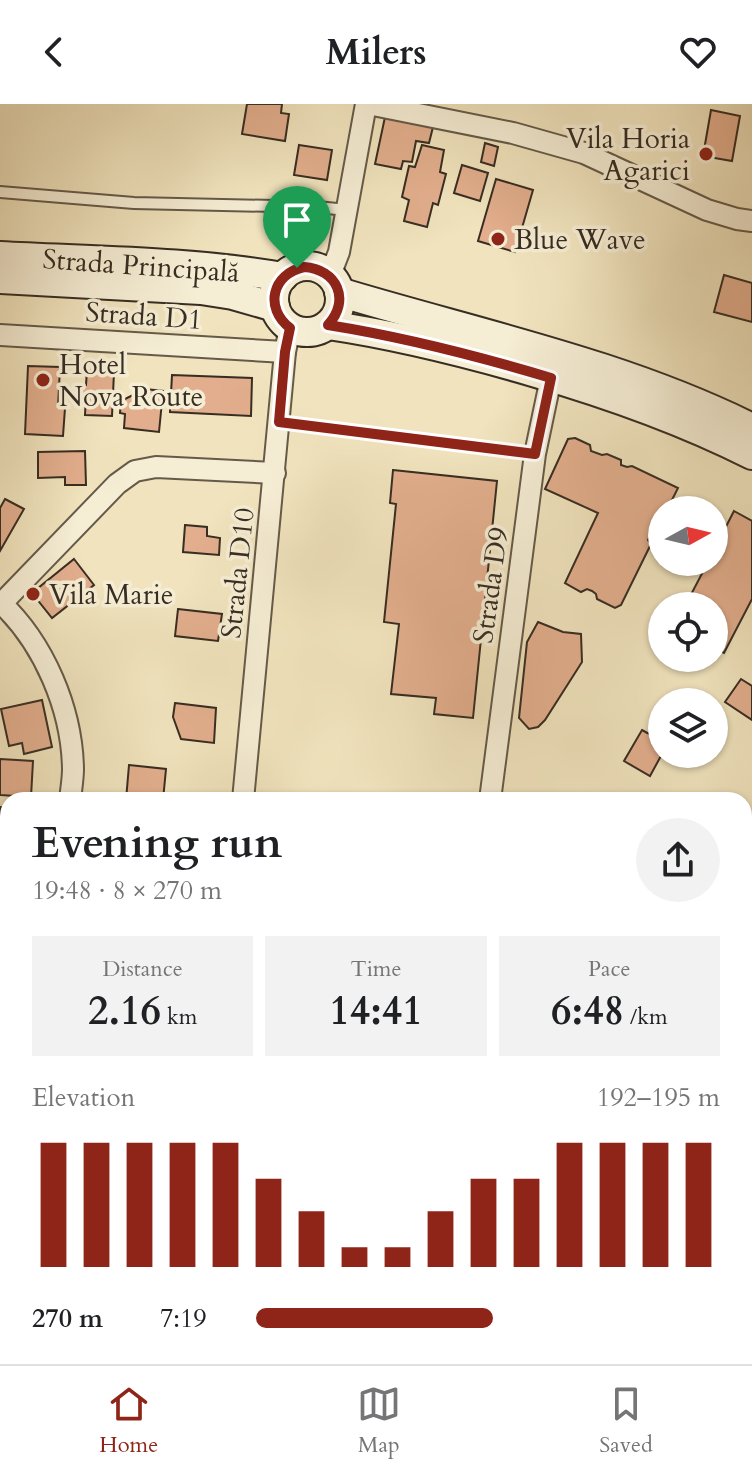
<!DOCTYPE html>
<meta charset="utf-8">
<style>
body{margin:0;font-family:Cardo,serif;background:#f2f2f2;color:#202124;height:100vh;display:flex;flex-direction:column;font-size:30px;white-space:nowrap}
*{box-sizing:border-box;margin:0}
p{font-size:26px;color:#757577}
.icon{flex:none;width:44px;height:44px;fill:none;stroke:currentColor;stroke-width:2;stroke-linecap:round;stroke-linejoin:round}
.map{position:relative;flex:1;overflow:hidden}
.details{position:absolute;left:0px;top:688px;width:752px;height:572px;display:flex;flex-direction:column;background:#fff;border-radius:24px 24px 0 0;box-shadow:0 2px 6px #0004}
.details>*{flex:none}
.needle{width:52px;rotate:82deg}
.fabs{position:absolute;left:648px;top:392px;display:grid;gap:16px}
.fabs a{display:grid;place-items:center;width:80px;height:80px;border-radius:50%;background:#fff;box-shadow:0 2px 6px #0004;font-size:40px}
.pin{position:absolute;display:grid;place-items:center;width:68px;height:68px;color:#fff;margin:-82px -34px;border-radius:50% 50% 50% 0;rotate:-45deg;box-shadow:0 0 8px #0007}
.pin .icon{rotate:45deg}
.round{display:grid;place-items:center;flex:none;width:84px;height:84px;border-radius:42px;background:#f2f2f2}
.summary{display:flex;align-items:center;justify-content:space-between;height:136px;padding:0 32px}
h1{font-size:44px;font-weight:800;line-height:60px}
.stats{display:grid;grid-template-columns:repeat(3,1fr);gap:12px;height:136px;padding:8px 32px}
.stats div{display:grid;align-content:center;border-radius:0px;background:#f2f2f2;text-align:center}
.stats b{font-size:40px;font-weight:800}
.stats small{font-size:22px;font-weight:400}
.stats p{font-size:22px}
.chart{height:224px;padding:16px 32px}
.chart p{display:flex;justify-content:space-between}
.chart svg{width:100%;height:144px;margin-top:8px;stroke:#8f2418;stroke-width:6}
ul{padding:0 32px;list-style:none;font-size:26px}
li{display:grid;grid-template-columns:128px 96px 1fr;align-items:center;height:60px}
li i{height:20px;border-radius:10px;background:#8f2418}
header{display:flex;justify-content:space-between;align-items:center;height:104px;padding:0 32px;background:#fff;font-size:36px;font-weight:800}
.tabs{display:flex;justify-content:space-around;align-items:center;height:112px;border-top:2px solid #e0e0e0;background:#fff;font-size:22px;color:#757577}
.tabs a{display:grid;justify-items:center;gap:4px}
.tabs .active{color:#8f2418}
.map>svg:first-child{display:block}
</style>
<header><svg class="icon" aria-label="back" viewBox="0 0 24 24"><path d="M15 5l-7 7 7 7"/></svg>Milers<svg class="icon" aria-label="heart" viewBox="0 0 24 24"><path d="M12 20l-8-8c-3-5 5-10 8-4 3-6 11-1 8 4z"/></svg></header>
<div class="map">
<svg width="752" height="1260" viewBox="0 0 752 1260">
<rect width="100%" height="100%" fill="#f0e3bd"/>
<filter id="stains"><feTurbulence type="fractalNoise" baseFrequency=".0025" numOctaves="4"/><feColorMatrix values="0 0 0 0 .2 0 0 0 0 .09 0 0 0 0 .02 0 0 0 .5 -.17"/></filter>
<radialGradient id="worn" r=".72"><stop offset=".6" stop-color="#630" stop-opacity="0"/><stop offset="1" stop-color="#630" stop-opacity=".3"/></radialGradient>
<g fill="#e2ae8d" stroke="#372d22" stroke-width="2">
<polygon points="247,0 282,0 281,9 289,10 285,37 242,30"/>
<polygon points="711,6 740,12 732,57 703,52"/>
<polygon points="385,13 433,23 429,39 416,37 412,58 403,57 401,65 375,60"/>
<polygon points="485,39 498,43 494,62 481,58"/>
<polygon points="299,41 332,46 327,76 294,71"/>
<polygon points="422,41 444,46 440,68 446,70 438,101 433,99 427,123 404,117 409,96 402,93 409,62 415,63"/>
<polygon points="462,61 488,69 480,97 454,89"/>
<polygon points="496,75 533,86 515,148 478,137"/>
<polygon points="724,171 752,179 752,218 714,208"/>
<polygon points="28,262 60,263 58,304 65,304 63,332 25,330"/>
<polygon points="87,266 114,268 112,312 85,311 86,293 78,292 78,281 86,281"/>
<polygon points="172,271 252,274 251,312 170,308"/>
<polygon points="145,285 163,287 159,328 124,324 125,310 120,309 121,297"/>
<polygon points="575,334 590,341 591,347 602,351 607,350 621,356 621,361 627,363 632,362 678,384 667,406 662,406 662,418 657,428 652,427 648,436 651,440 621,501 615,504 597,495 596,490 592,487 587,485 581,488 565,479 598,409 545,385 568,335"/>
<polygon points="85,347 86,381 65,381 65,373 38,374 38,348"/>
<polygon points="393,366 497,377 473,614 434,610 436,594 391,590 399,520 384,518 396,400 390,399"/>
<polygon points="5,395 24,405 0,447 0,404"/>
<polygon points="734,407 752,417 752,495 724,549 714,544 714,502 685,502 708,458 714,458 714,446"/>
<polygon points="185,421 207,423 207,432 220,434 219,451 183,448"/>
<polygon points="74,455 94,481 52,514 32,489"/>
<polygon points="178,505 222,510 218,537 175,532"/>
<polygon points="538,518 563,528 581,530 582,558 545,616 538,623 529,625 519,614 527,538"/>
<polygon points="741,575 752,582 752,616 725,598"/>
<polygon points="42,596 52,643 24,650 22,639 9,642 1,605"/>
<polygon points="175,599 216,604 214,639 181,635 173,613"/>
<polygon points="642,626 662,637 662,650 650,672 624,657"/>
<polygon points="0,655 33,657 31,693 0,691"/>
<polygon points="129,661 166,665 163,696 126,696"/>
<polygon points="0,703 8,704 8,745 0,744"/>
<polygon points="8,852 8,894 0,883 0,858"/>
<polygon points="752,895 752,967 744,970 744,897"/>
<polygon points="744,1234 752,1235 752,1260 732,1260 733,1252 744,1252"/>
<polygon points="440,1252 510,1258 510,1260 439,1260"/>
<rect x="653" y="1252" width="67" height="8"/>
</g>
<g fill="none" stroke-linecap="round" stroke-linejoin="round">
<g stroke="#655a49" stroke-width="14">
<g id="lane">
<polyline points="0,88 134,99 317,103 347,106"/>
<polyline points="279,318 535,350"/>
<polyline points="744,1199 752,1200"/>
<polyline points="405,1260 405,1252"/>
</g>
</g>
<g stroke="#655a49" stroke-width="24">
<g id="street">
<polyline points="368,0 513,29 584,49 707,106 737,115 752,117"/>
<polyline points="327,169 334,161 339,148 366,0"/>
<polyline points="0,231 285,248"/>
<path d="M0,498C44,539 72,605 73,665C73,675 71,686 70,696"/>
<polyline points="2,499 117,380 135,367 156,363 275,369"/>
<polyline points="243,696 285,248 290,224"/>
<polyline points="490,696 535,350 551,274"/>
<polyline points="0,821 8,814"/>
<polyline points="744,863 752,859"/>
<polyline points="0,922 8,933"/>
<polyline points="744,1043 752,1044"/>
<polyline points="0,1109 8,1109"/>
<polyline points="186,1260 187,1252"/>
<polyline points="623,1260 624,1252"/>
</g>
</g>
<g stroke="#372d22" stroke-width="32">
<g id="secondary">
<path d="M0,152C94,157 189,157 283,173"/>
<circle cx="307" cy="195" r="33"/>
<polyline points="0,175 201,186 233,191 275,203"/>
<path d="M339,188C478,230 621,259 752,324"/>
<path d="M328,221C396,231 464,248 530,267C606,289 681,315 752,351"/>
</g>
</g>
<use href="#lane" stroke="#f5edd4" stroke-width="10"/>
<use href="#street" stroke="#f5edd4" stroke-width="20"/>
<use href="#secondary" stroke="#f5edd4" stroke-width="28"/>
</g>
<g fill="none" stroke-linecap="round" stroke-linejoin="round">
<g stroke="#fff" stroke-width="16">
<path id="route" d="M304,163C337,165 351,196 328,221C403,233 478,252 551,274L535,350L279,318L285,248L290,224C264,204 272,170 304,163Z"/>
</g>
<use href="#route" stroke="#8f2418" stroke-width="10"/>
</g>
<g fill="#8f2418" stroke="#f5edd4" stroke-width="3">
<circle cx="706" cy="50" r="8"/>
<circle cx="498" cy="135" r="8"/>
<circle cx="43" cy="276" r="8"/>
<circle cx="33" cy="490" r="8"/>
</g>
<g text-anchor="middle" stroke-width="7" stroke-linejoin="round" paint-order="stroke">
<g font-size="28" fill="#372d22" stroke="#f5edd4" text-anchor="start">
<text x="690" y="44" text-anchor="end">Vila Horia<tspan x="690" dy="32">Agarici</tspan></text>
<text x="514" y="145">Blue Wave</text>
<text x="59" y="270">Hotel<tspan x="59" dy="32">Nova Route</tspan></text>
<text x="49" y="500">Vila Marie</text>
</g>
<g font-size="28" fill="#372d22" stroke="#f5edd4">
<text transform="translate(141 161) rotate(4)" y="10">Strada Principală</text>
<text transform="translate(144 211) rotate(4)" y="10">Strada D1</text>
<text transform="translate(237 469) rotate(-84)" y="10">Strada D10</text>
<text transform="translate(490 481) rotate(-82)" y="10">Strada D9</text>
</g>
</g>
<rect width="100%" height="100%" filter="url(#stains)"/>
<rect width="100%" height="100%" fill="url(#worn)"/>
</svg>
<div class="fabs">
<a><svg class="needle" viewBox="-14 -14 28 28"><path d="M0-13l5 13h-10z" fill="#e53935"/><path d="M0 13l5-13h-10z" fill="#757577"/></svg></a>
<a><svg class="icon" aria-label="locate" viewBox="0 0 24 24"><circle cx="12" cy="12" r="6"/><path d="M12 2v4M12 18v4M2 12h4M18 12h4"/></svg></a>
<a><svg class="icon" aria-label="layers" viewBox="0 0 24 24"><path d="M12 4l9 5-9 5-9-5zM3 14l9 5 9-5"/></svg></a>
</div>
<div class="pin" style="left:297px;top:164px;background:#1e9e55"><svg class="icon" aria-label="arrive" viewBox="0 0 24 24"><path d="M6 21V4h12l-3 4 3 4H6"/></svg></div>
<section class="details">
<div class="summary"><div><h1>Evening run</h1><p>19:48 · 8 × 270 m</p></div><a class="round"><svg class="icon" aria-label="share" viewBox="0 0 24 24"><path d="M12 15V3M7 8l5-5 5 5M5 13v7h14v-7"/></svg></a></div>
<div class="stats">
<div><p>Distance</p><b>2.16<small> km</small></b></div>
<div><p>Time</p><b>14:41</b></div>
<div><p>Pace</p><b>6:48<small> /km</small></b></div>
</div>
<div class="chart"><p><span>Elevation</span>192–195 m</p>
<svg viewBox="0 0 160 44" preserveAspectRatio="none"><path d="M5 44V6M15 44V6M25 44V6M35 44V6M45 44V6M55 44V17M65 44V27M75 44V38M85 44V38M95 44V27M105 44V17M115 44V17M125 44V6M135 44V6M145 44V6M155 44V6"/></svg>
</div>
<ul>
<li><b>270 m</b>7:19<i style="width:51%"></i></li>
</ul>
</section>
</div>
<nav class="tabs">
<a class="active"><svg class="icon" aria-label="home" viewBox="0 0 24 24"><path d="M3 11l9-7 9 7M6 9v11h12V9"/></svg>Home</a>
<a><svg class="icon" aria-label="map" viewBox="0 0 24 24"><path d="M3 6l6-2 6 2 6-2v14l-6 2-6-2-6 2zM9 4v14M15 6v14"/></svg>Map</a>
<a><svg class="icon" aria-label="saved" viewBox="0 0 24 24"><path d="M7 4h10v16l-5-4-5 4z"/></svg>Saved</a>
</nav>
